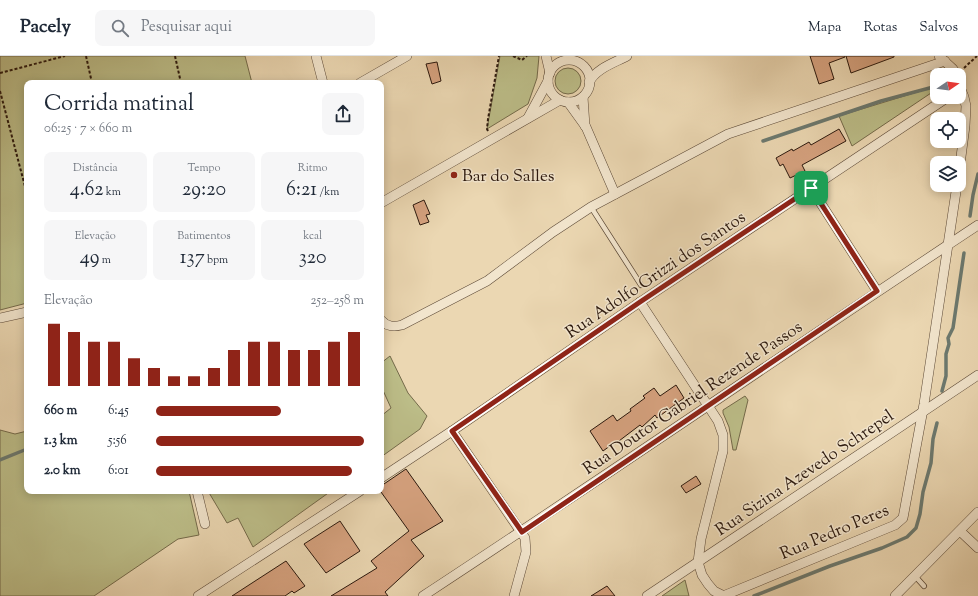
<!DOCTYPE html>
<html lang="pt">
<meta charset="utf-8">
<style>
body{margin:0;font-family:"Sorts Mill Goudy",serif;background:#f6f6f7;color:#1f2937;height:100vh;display:flex;flex-direction:column;font-size:15px;white-space:nowrap}
*{box-sizing:border-box;margin:0}
p{font-size:13px;color:#747a83}
.icon{flex:none;width:22px;height:22px;fill:none;stroke:currentColor;stroke-width:2;stroke-linecap:round;stroke-linejoin:round}
.map{position:relative;flex:1;overflow:hidden}
.side{position:absolute;left:24px;top:24px;width:360px;height:414px;display:flex;flex-direction:column;background:#fff;border-radius:8px;box-shadow:0 2px 10px #0003}
.side>*{flex:none}
.needle{width:26px;rotate:77deg}
.buttons{position:absolute;left:930px;top:12px;display:grid;gap:8px}
.buttons a{display:grid;place-items:center;width:36px;height:36px;border-radius:8px;background:#fff;box-shadow:0 2px 10px #0003;font-size:20px}
.pin{position:absolute;display:grid;place-items:center;width:34px;height:34px;color:#fff;margin:-17px;border-radius:8px;box-shadow:0 2px 6px #0006}
.round{display:grid;place-items:center;flex:none;width:42px;height:42px;border-radius:8px;background:#f6f6f7}
.headline{display:flex;align-items:center;justify-content:space-between;height:68px;padding:0 20px}
h1{font-size:22px;font-weight:600;line-height:30px}
.metrics{display:grid;grid-template-columns:repeat(3,1fr);gap:6px;height:68px;padding:4px 20px}
.metrics div{display:grid;align-content:center;border-radius:8px;background:#f6f6f7;text-align:center}
.metrics b{font-size:20px;font-weight:600}
.metrics small{font-size:11px;font-weight:400}
.metrics p{font-size:11px}
.chart{height:112px;padding:8px 20px}
.chart p{display:flex;justify-content:space-between}
.chart svg{width:100%;height:72px;margin-top:4px;stroke:#8f2418;stroke-width:6}
ul{padding:0 20px;list-style:none;font-size:13px}
li{display:grid;grid-template-columns:64px 48px 1fr;align-items:center;height:30px}
li i{height:10px;border-radius:5px;background:#8f2418}
header{display:flex;align-items:center;gap:24px;box-sizing:border-box;height:56px;padding:0 20px;background:#fff;border-bottom:1px solid #e0e1e3}
header strong{font-size:19px}
nav{display:flex;gap:22px;margin-inline-start:auto;font-size:14px}
.search{width:280px;height:36px;background:#f6f6f7;display:flex;align-items:center;gap:10px;box-sizing:border-box;padding:0 14px;border-radius:8px;color:#747a83;font-size:15px}
.map>svg:first-child{display:block}
</style>
<header>
<strong>Pacely</strong>
<div class="search"><svg class="icon" aria-label="search" viewBox="0 0 24 24"><circle cx="10" cy="10" r="6"/><path d="M15 15l6 6"/></svg>Pesquisar aqui</div>
<nav><a>Mapa</a><a>Rotas</a><a>Salvos</a></nav>
</header>
<div class="map">
<svg width="978" height="540" viewBox="0 0 978 540">
<rect width="100%" height="100%" fill="#ebd7b2"/>
<filter id="stains"><feTurbulence type="fractalNoise" baseFrequency=".005" numOctaves="4"/><feColorMatrix values="0 0 0 0 .2 0 0 0 0 .09 0 0 0 0 .02 0 0 0 .5 -.17"/></filter>
<radialGradient id="worn" r=".72"><stop offset=".6" stop-color="#630" stop-opacity="0"/><stop offset="1" stop-color="#630" stop-opacity=".3"/></radialGradient>
<g fill="#bcbd88" stroke="#746a4a">
<polygon points="0,0 245,0 252,27 27,27 27,247 0,254"/>
<polygon points="500,0 539,0 537,22 528,48 487,73"/>
<circle cx="568" cy="25" r="13"/>
<polygon points="937,30 937,33 852,90 839,60"/>
<polygon points="390,300 408,337 427,360 420,373 381,401 381,360 391,352 381,330 381,307"/>
<polygon points="745,340 748,344 736,394 733,394 729,371 723,357 723,354"/>
<polygon points="0,374 15,378 27,375 27,435 189,435 199,479 178,483 94,540 0,540"/>
<polygon points="208,435 331,435 253,491 238,462 227,467"/>
<polygon points="685,524 689,540 662,540"/>
</g>
<g fill="none" stroke-linecap="round" stroke-linejoin="round">
<g stroke="#6c796f" stroke-width="3.5">
<polyline points="763,85 881,45 937,30"/>
<polyline points="970,160 973,139 978,118"/>
<polyline points="942,335 946,320 946,298 949,288 948,282 953,272 964,197"/>
<polyline points="0,404 27,393"/>
<polyline points="754,540 830,510 882,492 907,481 916,472 920,458 923,436 931,407 933,383 937,367"/>
</g>
</g>
<g fill="#d6a27f" stroke="#2b180d">
<polygon points="810,0 845,0 845,1 829,7 834,23 819,28"/>
<polygon points="846,0 894,0 894,1 851,17"/>
<polygon points="437,6 441,25 432,28 426,8"/>
<polygon points="839,73 846,85 802,109 805,115 790,122 783,108 780,110 776,102 792,93 793,95 809,86 811,89"/>
<polygon points="424,144 430,158 426,159 429,166 420,169 413,149"/>
<polygon points="676,329 684,342 657,362 655,359 642,371 640,369 615,388 614,387 603,395 590,375 613,359 617,365 631,355 630,353 645,342 643,340 654,332 660,340"/>
<polygon points="406,413 443,465 411,484 424,500 385,536 388,540 331,540 377,512 371,505 409,475 381,436 381,430"/>
<polygon points="696,420 701,428 686,437 681,430"/>
<polygon points="340,465 360,495 326,517 304,488"/>
<polygon points="286,505 305,530 294,537 292,535 285,540 232,540"/>
<polygon points="607,530 615,540 591,540"/>
</g>
<g fill="none" stroke-linecap="round" stroke-linejoin="round">
<g stroke="#5b4836" stroke-width="6">
<g id="service">
<polyline points="591,151 641,229"/>
<polyline points="915,520 924,530"/>
</g>
</g>
<g stroke="#5b4836" stroke-width="10">
<g id="minor">
<polyline points="316,0 323,27"/>
<polyline points="546,0 550,17"/>
<polyline points="939,0 953,13 957,19"/>
<circle cx="569" cy="25" r="21"/>
<polyline points="959,23 960,31 964,41 966,50 965,70 959,116"/>
<path d="M589,26C597,12 614,7 627,0"/>
<polyline points="360,27 407,0"/>
<polyline points="583,41 585,70"/>
<polyline points="568,46 586,71 615,138"/>
<polyline points="528,62 548,25"/>
<polyline points="811,132 877,235"/>
<polyline points="381,147 560,44"/>
<polyline points="640,246 718,365 723,379 723,395 701,483 698,506 702,519 708,528 714,535 724,540"/>
<polyline points="0,262 27,256"/>
<path d="M381,264C387,271 394,271 402,269L487,225L553,176L591,151L728,78L945,5"/>
<polyline points="452,375 525,482 526,496 514,540"/>
<polyline points="381,422 452,375 640,246 948,41"/>
<polyline points="197,435 205,468"/>
<polyline points="960,475 978,492"/>
<polyline points="198,540 360,435"/>
<path d="M423,540C609,418 792,292 978,169"/>
<polyline points="647,540 978,319"/>
<polyline points="723,540 895,469 903,462 924,348 957,129"/>
<polyline points="895,540 978,456"/>
</g>
</g>
<g stroke="#2b180d" stroke-width="2" stroke-dasharray="3 2" stroke-linecap="butt">
<polyline points="86,0 92,27"/>
<polyline points="175,0 181,27"/>
<polyline points="513,0 522,4 527,0"/>
<polyline points="964,12 977,0"/>
<polyline points="0,17 65,0"/>
<polyline points="0,35 27,138"/>
<polyline points="488,75 487,73 488,63 499,0"/>
</g>
<use href="#service" stroke="#f2e5cd" stroke-width="4.5"/>
<use href="#minor" stroke="#f2e5cd" stroke-width="9"/>
</g>
<g fill="none" stroke-linecap="round" stroke-linejoin="round">
<g stroke="#fff" stroke-width="8">
<polygon id="route" points="811,132 877,235 522,476 452,375 640,246"/>
</g>
<use href="#route" stroke="#8f2418" stroke-width="5"/>
</g>
<circle fill="#8f2418" stroke="#f2e5cd" stroke-width="1.5" cx="454" cy="119" r="4"/>
<g text-anchor="middle" stroke-width="3" stroke-linejoin="round" paint-order="stroke">
<g font-size="17" fill="#2b180d" stroke="#f2e5cd" text-anchor="start">
<text x="462" y="125">Bar do Salles</text>
</g>
<g font-size="17" fill="#2b180d" stroke="#f2e5cd">
<text transform="translate(655 218) rotate(-34)" y="6">Rua Adolfo Grizzi dos Santos</text>
<text transform="translate(692 341) rotate(-34)" y="6">Rua Doutor Gabriel Rezende Passos</text>
<text transform="translate(804 416) rotate(-34)" y="6">Rua Sizina Azevedo Schrepel</text>
<text transform="translate(834 475) rotate(-23)" y="6">Rua Pedro Peres</text>
</g>
</g>
<rect width="100%" height="100%" filter="url(#stains)"/>
<rect width="100%" height="100%" fill="url(#worn)"/>
</svg>
<div class="buttons">
<a><svg class="needle" viewBox="-14 -14 28 28"><path d="M0-13l5 13h-10z" fill="#e53935"/><path d="M0 13l5-13h-10z" fill="#747a83"/></svg></a>
<a><svg class="icon" aria-label="locate" viewBox="0 0 24 24"><circle cx="12" cy="12" r="6"/><path d="M12 2v4M12 18v4M2 12h4M18 12h4"/></svg></a>
<a><svg class="icon" aria-label="layers" viewBox="0 0 24 24"><path d="M12 4l9 5-9 5-9-5zM3 14l9 5 9-5"/></svg></a>
</div>
<div class="pin" style="left:811px;top:132px;background:#1e9e55"><svg class="icon" aria-label="arrive" viewBox="0 0 24 24"><path d="M6 21V4h12l-3 4 3 4H6"/></svg></div>
<section class="side">
<div class="headline"><div><h1>Corrida matinal</h1><p>06:25 · 7 × 660 m</p></div><a class="round"><svg class="icon" aria-label="share" viewBox="0 0 24 24"><path d="M12 15V3M7 8l5-5 5 5M5 13v7h14v-7"/></svg></a></div>
<div class="metrics">
<div><p>Distância</p><b>4.62<small> km</small></b></div>
<div><p>Tempo</p><b>29:20</b></div>
<div><p>Ritmo</p><b>6:21<small> /km</small></b></div>
</div>
<div class="metrics">
<div><p>Elevação</p><b>49<small> m</small></b></div>
<div><p>Batimentos</p><b>137<small> bpm</small></b></div>
<div><p>kcal</p><b>320</b></div>
</div>
<div class="chart"><p><span>Elevação</span>252–258 m</p>
<svg viewBox="0 0 160 44" preserveAspectRatio="none"><path d="M5 44V6M15 44V11M25 44V17M35 44V17M45 44V27M55 44V33M65 44V38M75 44V38M85 44V33M95 44V22M105 44V17M115 44V17M125 44V22M135 44V22M145 44V17M155 44V11"/></svg>
</div>
<ul>
<li><b>660 m</b>6:45<i style="width:60%"></i></li>
<li><b>1.3 km</b>5:56<i style="width:100%"></i></li>
<li><b>2.0 km</b>6:01<i style="width:94%"></i></li>
</ul>
</section>
</div>
